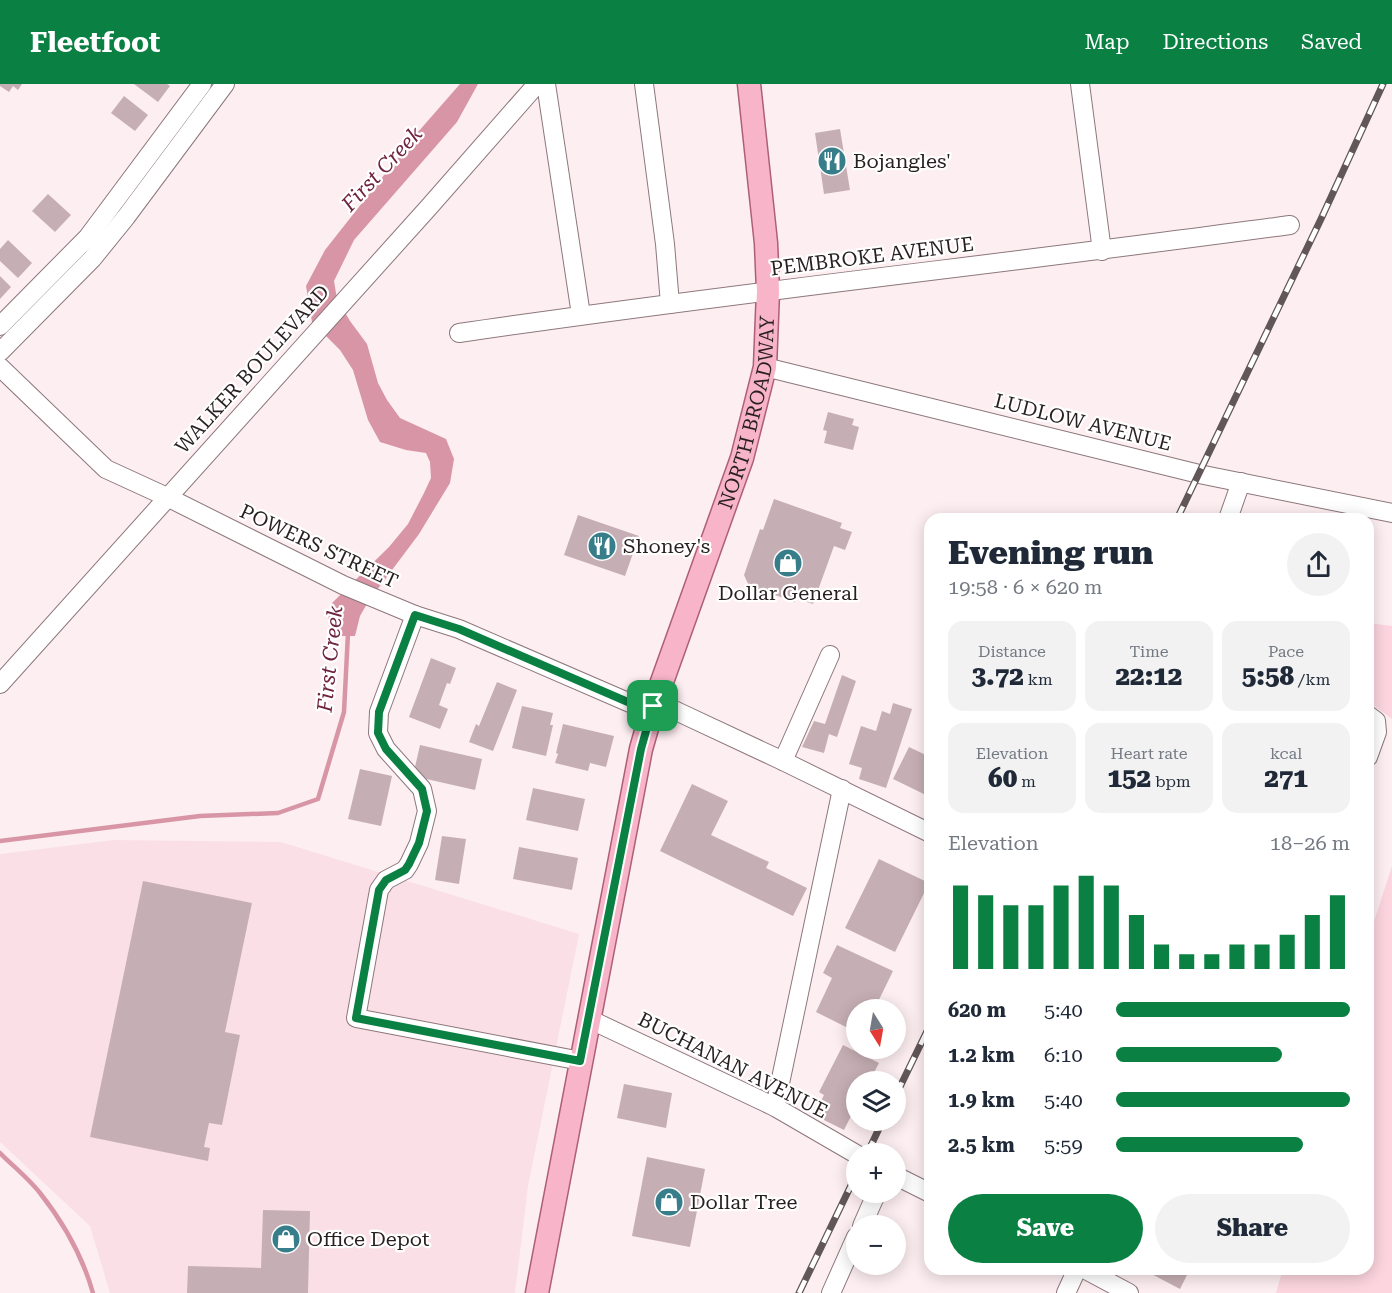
<!DOCTYPE html>
<meta charset="utf-8">
<style>
body{margin:0;font-family:"Roboto Serif",serif;background:#f2f2f3;color:#1f2937;height:100vh;display:flex;flex-direction:column;font-size:22px;white-space:nowrap}
*{box-sizing:border-box;margin:0}
p{font-size:20px;color:#747a83}
.icon{flex:none;width:33px;height:33px;fill:none;stroke:currentColor;stroke-width:2;stroke-linecap:round;stroke-linejoin:round}
.map{position:relative;flex:1;overflow:hidden}
.side{position:absolute;left:924px;top:429px;width:450px;height:762px;display:flex;flex-direction:column;background:#fff;border-radius:18px;box-shadow:0 3px 15px #0003}
.side>*{flex:none}
.needle{width:39px;rotate:169deg}
.fabs{position:absolute;left:846px;top:915px;display:grid;gap:12px}
.fabs a{display:grid;place-items:center;width:60px;height:60px;border-radius:50%;background:#fff;box-shadow:0 3px 15px #0003;font-size:30px}
.pin{position:absolute;display:grid;place-items:center;width:51px;height:51px;color:#fff;margin:-26px;border-radius:12px;box-shadow:0 3px 9px #0006}
.round{display:grid;place-items:center;flex:none;width:63px;height:63px;border-radius:32px;background:#f2f2f3}
.head{display:flex;align-items:center;justify-content:space-between;height:102px;padding:0 24px}
h1{font-size:33px;font-weight:800;line-height:45px}
.figures{display:grid;grid-template-columns:repeat(3,1fr);gap:9px;height:102px;padding:6px 24px}
.figures div{display:grid;align-content:center;border-radius:15px;background:#f2f2f3;text-align:center}
.figures b{font-size:26px;font-weight:800}
.figures small{font-size:16px;font-weight:400}
.figures p{font-size:16px}
.chart{height:168px;padding:12px 24px}
.chart p{display:flex;justify-content:space-between}
.chart svg{width:100%;height:108px;margin-top:6px;stroke:#0b8043;stroke-width:6}
.button{display:flex;gap:12px;margin-top:auto;padding:12px 24px}
.button a{flex:1;height:69px;border-radius:36px;background:#0b8043;color:#fff;font-size:24px;font-weight:800;line-height:69px;text-align:center}
.button a+a{background:#f2f2f3;color:#1f2937}
ul{padding:0 24px;list-style:none;font-size:20px}
li{display:grid;grid-template-columns:96px 72px 1fr;align-items:center;height:45px}
li i{height:15px;border-radius:8px;background:#0b8043}
header{display:flex;align-items:center;gap:36px;box-sizing:border-box;height:84px;padding:0 30px;background:#0b8043;color:#fff}
header strong{font-size:28px}
nav{display:flex;gap:33px;margin-inline-start:auto;font-size:21px}
.map>svg:first-child{display:block}
</style>
<header>
<strong>Fleetfoot</strong>
<nav><a>Map</a><a>Directions</a><a>Saved</a></nav>
</header>
<div class="map">
<svg width="1392" height="1209" viewBox="0 0 1392 1209">
<rect width="100%" height="100%" fill="#fdeef1"/>
<polygon fill="#fae0e6" points="114,756 281,758 579,850 528,1102 515,1209 110,1209 90,1142 0,1058 0,770"/>
<g fill="#fcd5de">
<polygon points="1368,539 1392,542 1392,635 1368,617"/>
<polygon points="1392,782 1392,1209 1276,1209 1283,1185 1368,1185 1368,856"/>
</g>
<polygon fill="#d795a6" points="460,0 478,0 457,38 354,156 334,197 337,215 350,237 367,260 378,299 387,316 400,334 446,355 454,375 450,399 419,450 368,518 360,532 355,552 332,552 328,536 331,520 389,463 408,440 424,409 431,394 430,378 426,369 406,366 380,358 368,336 353,286 340,266 312,238 306,202 325,166 418,48"/>
<g fill="none" stroke-linecap="round" stroke-linejoin="round">
<g stroke="#d795a6" stroke-width="4.5">
<polyline points="0,757 200,732 278,729 318,715 344,628 348,549"/>
<path d="M0,1069C13,1082 29,1095 40,1109C63,1138 83,1174 93,1209"/>
</g>
</g>
<g fill="#c6afb4">
<polygon points="0,0 22,0 18,6 13,2 9,8 0,2"/>
<polygon points="134,0 167,0 170,2 158,18"/>
<polygon points="124,12 148,31 135,47 111,29"/>
<polygon points="840,45 850,106 824,110 815,49"/>
<polygon points="48,110 71,131 55,148 32,127"/>
<polygon points="8,156 32,179 18,194 0,177 0,165"/>
<polygon points="0,192 11,203 0,215"/>
<polygon points="828,328 854,335 852,341 859,343 853,366 824,359 827,347 823,346"/>
<polygon points="774,415 842,439 840,444 852,448 845,466 834,462 813,520 796,514 795,518 749,502 744,491 760,445 763,446"/>
<polygon points="578,431 639,452 625,492 564,471"/>
<polygon points="431,574 456,584 450,600 447,599 439,621 448,625 440,645 409,633"/>
<polygon points="842,591 856,597 837,653 829,650 824,669 802,663 814,637 825,640"/>
<polygon points="497,598 517,606 493,667 469,658 476,640 479,642"/>
<polygon points="893,619 912,625 886,704 859,695 862,684 849,680 861,642 876,647 882,627 890,630"/>
<polygon points="522,622 553,629 550,641 553,641 546,672 512,664"/>
<polygon points="563,640 614,652 606,683 590,679 588,687 555,679 558,670 556,669"/>
<polygon points="420,661 482,675 475,706 413,692"/>
<polygon points="909,663 930,673 930,713 893,695"/>
<polygon points="360,685 392,692 381,742 348,735"/>
<polygon points="692,700 728,717 711,751 769,778 766,784 807,804 793,832 660,767"/>
<polygon points="533,704 585,715 578,747 526,736"/>
<polygon points="442,752 466,755 459,800 435,796"/>
<polygon points="519,763 578,774 572,806 513,795"/>
<polygon points="879,775 929,799 895,868 845,844"/>
<polygon points="143,797 252,819 225,948 240,951 222,1041 209,1039 204,1063 210,1064 208,1077 90,1053"/>
<polygon points="837,861 893,887 874,926 856,926 856,948 816,928 832,894 823,889"/>
<polygon points="843,961 879,979 869,998 856,998 856,1022 844,1046 814,1031 824,1011 819,1008"/>
<polygon points="624,1000 672,1009 666,1044 617,1034"/>
<polygon points="647,1073 705,1085 690,1163 632,1152"/>
<polygon points="263,1126 310,1127 308,1209 187,1209 188,1182 261,1184"/>
<polygon points="1142,1185 1190,1185 1180,1205"/>
</g>
<g fill="none" stroke-linecap="round" stroke-linejoin="round">
<g stroke="#8c777c" stroke-width="20">
<g id="minor">
<polyline points="546,0 581,231"/>
<polyline points="644,0 665,160 670,220"/>
<polyline points="1080,0 1102,167"/>
<polyline points="0,242 88,153 202,0"/>
<path d="M459,249C736,208 1013,179 1290,141"/>
<polyline points="0,268 92,175 126,133 225,0"/>
<polyline points="0,283 106,385 167,413 343,501 415,531 459,545 637,622 674,626 783,677 930,749"/>
<polyline points="765,283 1199,390 1392,429"/>
<polyline points="1228,435 1241,398"/>
<polyline points="415,531 379,628 378,649 386,665 422,705 427,727 419,759 409,780 405,786 386,796 379,806 356,934 581,977"/>
<polyline points="0,600 429,123 537,0"/>
<polyline points="1368,631 1376,637 1377,648 1368,673"/>
<polyline points="783,677 830,571"/>
<polyline points="589,935 775,1023 856,1070"/>
<polyline points="775,1023 842,705"/>
<polyline points="896,1092 930,1109"/>
<polyline points="862,1142 877,1108"/>
<polyline points="1084,1185 1129,1209"/>
<polyline points="831,1209 856,1153"/>
<polyline points="1066,1209 1077,1185"/>
</g>
</g>
<g stroke="#ad5f76" stroke-width="25">
<g id="major">
<path id="s1" d="M537,1209L641,665L653,623L742,374L765,283L768,207L766,159L749,0"/>
</g>
</g>
<use href="#minor" stroke="#fff" stroke-width="18"/>
<use href="#major" stroke="#f8b4c8" stroke-width="22"/>
<g stroke="#615658" stroke-width="7">
<g id="rail">
<polyline points="1177,435 1321,135 1383,0"/>
<polyline points="896,1011 930,941"/>
<polyline points="867,1070 883,1036"/>
<polyline points="799,1209 856,1091"/>
</g>
</g>
<use href="#rail" stroke="#fff" stroke-width="4.5" stroke-dasharray="14" stroke-linecap="butt"/>
</g>
<g fill="none" stroke-linecap="round" stroke-linejoin="round">
<g stroke="#fff" stroke-width="12">
<polygon id="route" points="415,531 459,545 637,622 653,622 641,665 580,977 356,934 379,806 386,796 405,786 409,780 419,759 427,727 422,705 386,665 378,649 379,628"/>
</g>
<use href="#route" stroke="#0b8043" stroke-width="8"/>
</g>
<defs>
<g id="restaurant-disc" transform="scale(1.5)"><circle r="9.5" fill="#387d8a" stroke="#fff"/><path d="M-5-6h1v4h1v-4h1v4h1v-4h1v5L-1.5 .5V6h-2V.5L-5-1ZM5-6V6H3V1.5H1.5Q1.5-4 5-6Z" fill="#fff"/></g>
<g id="shop-disc" transform="scale(1.5)"><circle r="9.5" fill="#387d8a" stroke="#fff"/><path d="M-5-2.5h2.3a2.7 3.5 0 0 1 5.4 0H5L5.5 6h-11ZM-1.5-2.5h3a1.5 2.3 0 0 0-3 0Z" fill="#fff"/></g>
</defs>
<g fill-rule="evenodd">
<use href="#restaurant-disc" x="832" y="77"/>
<use href="#restaurant-disc" x="602" y="462"/>
<use href="#shop-disc" x="788" y="479"/>
<use href="#shop-disc" x="669" y="1118"/>
<use href="#shop-disc" x="286" y="1155"/>
</g>
<g text-anchor="middle" stroke-width="4.5" stroke-linejoin="round" paint-order="stroke">
<g font-size="20" fill="#281f21" stroke="#fff" text-anchor="start">
<text x="853" y="84">Bojangles'</text>
<text x="623" y="469">Shoney's</text>
<text x="788" y="516" text-anchor="middle">Dollar General</text>
<text x="690" y="1125">Dollar Tree</text>
<text x="307" y="1162">Office Depot</text>
</g>
<g font-size="20" fill="#281f21" stroke="#fff">
<text transform="translate(872 172) rotate(-7)" y="7">PEMBROKE AVENUE</text>
<text transform="translate(252 285) rotate(-48)" y="7">WALKER BOULEVARD</text>
<text dy="7" stroke="none"><textPath href="#s1" startOffset="908">NORTH BROADWAY</textPath></text>
<text transform="translate(1083 338) rotate(14)" y="7">LUDLOW AVENUE</text>
<text transform="translate(319 462) rotate(25)" y="7">POWERS STREET</text>
<text transform="translate(733 981) rotate(27)" y="7">BUCHANAN AVENUE</text>
</g>
<g font-size="21" font-style="italic" fill="#70233e" stroke="#fff">
<text transform="translate(382 85) rotate(-47)" y="7">First Creek</text>
<text transform="translate(330 575) rotate(-84)" y="7">First Creek</text>
</g>
</g>
</svg>
<div class="fabs">
<a><svg class="needle" viewBox="-14 -14 28 28"><path d="M0-13l5 13h-10z" fill="#e53935"/><path d="M0 13l5-13h-10z" fill="#747a83"/></svg></a>
<a><svg class="icon" aria-label="layers" viewBox="0 0 24 24"><path d="M12 4l9 5-9 5-9-5zM3 14l9 5 9-5"/></svg></a>
<a>+</a>
<a>−</a>
</div>
<div class="pin" style="left:653px;top:622px;background:#1e9e55"><svg class="icon" aria-label="arrive" viewBox="0 0 24 24"><path d="M6 21V4h12l-3 4 3 4H6"/></svg></div>
<section class="side">
<div class="head"><div><h1>Evening run</h1><p>19:58 · 6 × 620 m</p></div><a class="round"><svg class="icon" aria-label="share" viewBox="0 0 24 24"><path d="M12 15V3M7 8l5-5 5 5M5 13v7h14v-7"/></svg></a></div>
<div class="figures">
<div><p>Distance</p><b>3.72<small> km</small></b></div>
<div><p>Time</p><b>22:12</b></div>
<div><p>Pace</p><b>5:58<small> /km</small></b></div>
</div>
<div class="figures">
<div><p>Elevation</p><b>60<small> m</small></b></div>
<div><p>Heart rate</p><b>152<small> bpm</small></b></div>
<div><p>kcal</p><b>271</b></div>
</div>
<div class="chart"><p><span>Elevation</span>18–26 m</p>
<svg viewBox="0 0 160 44" preserveAspectRatio="none"><path d="M5 44V10M15 44V14M25 44V18M35 44V18M45 44V10M55 44V6M65 44V10M75 44V22M85 44V34M95 44V38M105 44V38M115 44V34M125 44V34M135 44V30M145 44V22M155 44V14"/></svg>
</div>
<ul>
<li><b>620 m</b>5:40<i style="width:100%"></i></li>
<li><b>1.2 km</b>6:10<i style="width:71%"></i></li>
<li><b>1.9 km</b>5:40<i style="width:100%"></i></li>
<li><b>2.5 km</b>5:59<i style="width:80%"></i></li>
</ul>
<div class="button"><a>Save</a><a>Share</a></div>
</section>
</div>
